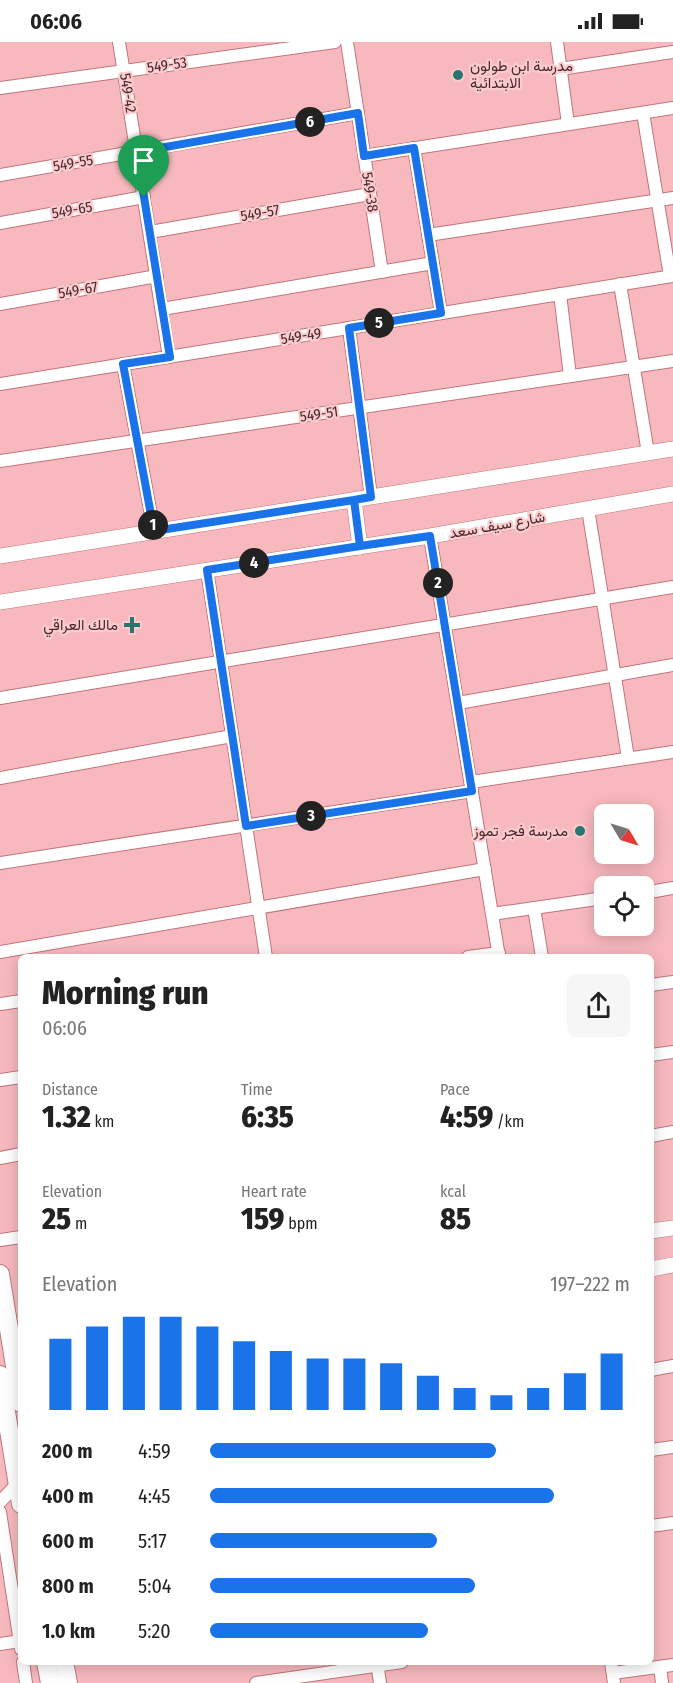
<!DOCTYPE html>
<meta charset="utf-8">
<style>
body{margin:0;font-family:"Fira Sans Condensed",Vazirmatn,sans-serif;background:#f6f6f6;color:#222;height:100vh;display:flex;flex-direction:column;font-size:22px;white-space:nowrap}
*{box-sizing:border-box;margin:0}
p{font-size:20px;color:#767676}
.icon{flex:none;width:33px;height:33px;fill:none;stroke:currentColor;stroke-width:2;stroke-linecap:round;stroke-linejoin:round}
.map{position:relative;flex:1;overflow:hidden}
.drawer{position:absolute;left:18px;top:912px;width:636px;height:711px;display:flex;flex-direction:column;background:#fff;border-radius:9px;box-shadow:0 3px 15px #0003}
.drawer>*{flex:none}
.needle{width:39px;rotate:128deg}
.controls{position:absolute;left:594px;top:762px;display:grid;gap:12px}
.controls a{display:grid;place-items:center;width:60px;height:60px;border-radius:9px;background:#fff;box-shadow:0 3px 15px #0003;font-size:30px}
.pin{position:absolute;display:grid;place-items:center;width:51px;height:51px;color:#fff;margin:-62px -26px;border-radius:50% 50% 50% 0;rotate:-45deg;box-shadow:0 0 6px #0007}
.pin .icon{rotate:45deg}
.km{position:absolute;width:30px;height:30px;margin:-15px;border-radius:50%;background:#222;color:#fff;font-size:16px;line-height:30px;text-align:center}
.round{display:grid;place-items:center;flex:none;width:63px;height:63px;border-radius:9px;background:#f6f6f6}
.head{display:flex;align-items:center;justify-content:space-between;height:102px;padding:0 24px}
h1{font-size:33px;font-weight:800;line-height:45px}
.metrics{display:grid;grid-template-columns:repeat(3,1fr);gap:9px;height:102px;padding:6px 24px}
.metrics div{display:grid;align-content:center}
.metrics b{font-size:30px;font-weight:800}
.metrics small{font-size:16px;font-weight:400}
.metrics p{font-size:16px}
.chart{height:168px;padding:12px 24px}
.chart p{display:flex;justify-content:space-between}
.chart svg{width:100%;height:108px;margin-top:6px;stroke:#1a73e8;stroke-width:6}
ul{padding:0 24px;list-style:none;font-size:20px}
li{display:grid;grid-template-columns:96px 72px 1fr;align-items:center;height:45px}
li i{height:15px;border-radius:8px;background:#1a73e8}
.status{display:flex;justify-content:space-between;align-items:center;height:42px;padding:0 30px;background:#fff;direction:ltr}
.status svg{height:16px;fill:currentColor}
.map>svg:first-child{display:block}
</style>
<div class="status"><b>06:06</b><svg viewBox="0 0 49 12"><path d="M0 12V9h3v3zM5 12V6h3v6zM10 12V3h3v9zM15 12V0h3v12zM26 1h20v11H26zM47 4h2v5h-2z"/></svg></div>
<div class="map">
<svg width="673" height="1641" viewBox="0 0 673 1641">
<rect width="100%" height="100%" fill="#f8b9be"/>
<g fill="none" stroke-linecap="round" stroke-linejoin="round">
<g stroke="#bf757d" stroke-width="14">
<g id="minor">
<polyline points="119,0 169,315"/>
<polyline points="347,0 382,230"/>
<polyline points="557,0 568,82"/>
<polyline points="560,27 673,10"/>
<polyline points="0,46 335,0"/>
<polyline points="643,71 670,234"/>
<polyline points="414,106 441,271"/>
<polyline points="364,114 673,66"/>
<polyline points="0,133 358,71"/>
<polyline points="0,181 144,155"/>
<polyline points="150,190 370,152"/>
<polyline points="428,193 673,156"/>
<polyline points="620,242 648,411"/>
<polyline points="560,252 570,334"/>
<polyline points="0,262 157,234"/>
<polyline points="162,267 433,221"/>
<polyline points="349,286 371,455"/>
<polyline points="123,322 154,489"/>
<polyline points="0,342 673,234"/>
<polyline points="0,419 673,319"/>
<polyline points="588,467 628,716"/>
<polyline points="430,494 499,915"/>
<polyline points="207,528 266,915"/>
<polyline points="0,656 673,545"/>
<polyline points="458,661 673,623"/>
<polyline points="0,736 232,694"/>
<polyline points="471,740 673,710"/>
<polyline points="0,821 472,749"/>
<polyline points="644,851 673,846"/>
<polyline points="534,866 542,915"/>
<polyline points="492,872 604,856"/>
<polyline points="0,910 485,827"/>
<polyline points="468,915 499,911"/>
<polyline points="651,943 673,940"/>
<polyline points="0,962 21,959"/>
<polyline points="651,1013 673,1010"/>
<polyline points="0,1038 21,1035"/>
<polyline points="651,1094 673,1090"/>
<polyline points="0,1116 21,1112"/>
<polyline points="0,1198 21,1195"/>
<polyline points="651,1328 673,1324"/>
<polyline points="651,1408 673,1405"/>
<polyline points="0,1460 18,1441"/>
<polyline points="0,1470 21,1607"/>
<polyline points="651,1484 673,1481"/>
<polyline points="0,1602 20,1599"/>
<polyline points="23,1620 26,1641"/>
<polyline points="377,1620 380,1641"/>
<polyline points="611,1620 614,1641"/>
<polyline points="660,1625 662,1641"/>
<polyline points="613,1631 673,1623"/>
<polyline points="256,1641 402,1620"/>
</g>
</g>
<g stroke="#bf757d" stroke-width="16">
<g id="tertiary">
<polyline points="354,458 360,505"/>
<polyline points="0,514 673,407"/>
<polyline points="0,560 430,494 673,452"/>
<polyline points="651,1189 673,1186"/>
<polyline points="651,1227 673,1223"/>
</g>
</g>
<g stroke="#bf757d" stroke-width="20">
<g id="primary">
<polyline points="0,1232 21,1361"/>
<polyline points="0,1333 21,1462"/>
<polyline points="46,1620 50,1641"/>
<polyline points="64,1620 68,1641"/>
</g>
</g>
<use href="#minor" stroke="#fff" stroke-width="12"/>
<use href="#tertiary" stroke="#fff" stroke-width="15"/>
<use href="#primary" stroke="#fff" stroke-width="18"/>
</g>
<g fill="none" stroke-linecap="round" stroke-linejoin="round">
<g stroke="#fff" stroke-width="12">
<polyline id="route" points="144,155 170,315 123,322 154,489 354,458 360,504 430,494 472,749 246,784 207,528 360,504 354,458 371,455 349,286 441,271 414,106 364,114 358,71 137,110 144,155"/>
</g>
<use href="#route" stroke="#1a73e8" stroke-width="8"/>
</g>
<g fill="#2a7472" stroke="#fbcbce" stroke-width="2">
<circle cx="458" cy="33" r="6"/>
<path d="M129 574h6v6h6v6h-6v6h-6v-6h-6v-6h6z"/>
<circle cx="580" cy="789" r="6"/>
</g>
<g text-anchor="middle" stroke-width="4.5" stroke-linejoin="round" paint-order="stroke">
<g font-size="15" fill="#47282b" stroke="#fbcbce">
<text transform="translate(167 23) rotate(-8)" y="5">549-53</text>
<text transform="translate(128 51) rotate(81)" y="5">549-42</text>
<text transform="translate(73 121) rotate(-10)" y="5">549-55</text>
<text transform="translate(370 150) rotate(81)" y="5">549-38</text>
<text transform="translate(72 168) rotate(-10)" y="5">549-65</text>
<text transform="translate(260 171) rotate(-10)" y="5">549-57</text>
<text transform="translate(78 248) rotate(-10)" y="5">549-67</text>
<text transform="translate(301 294) rotate(-9)" y="5">549-49</text>
<text transform="translate(319 372) rotate(-8)" y="5">549-51</text>
<text transform="translate(497 483) rotate(-10)" y="5">شارع سيف سعد</text>
</g>
<g font-size="15" fill="#47282b" stroke="#fbcbce" text-anchor="end">
<text x="470" y="29" text-anchor="start">مدرسة ابن طولون<tspan x="470" dy="17">الابتدائية</tspan></text>
<text x="118" y="588">مالك العراقي</text>
<text x="568" y="794">مدرسة فجر تموز</text>
</g>
</g>
</svg>
<div class="controls">
<a><svg class="needle" viewBox="-14 -14 28 28"><path d="M0-13l5 13h-10z" fill="#e53935"/><path d="M0 13l5-13h-10z" fill="#767676"/></svg></a>
<a><svg class="icon" aria-label="locate" viewBox="0 0 24 24"><circle cx="12" cy="12" r="6"/><path d="M12 2v4M12 18v4M2 12h4M18 12h4"/></svg></a>
</div>
<div class="pin" style="left:144px;top:155px;background:#1e9e55"><svg class="icon" aria-label="arrive" viewBox="0 0 24 24"><path d="M6 21V4h12l-3 4 3 4H6"/></svg></div>
<b class="km" style="left:153px;top:483px">1</b>
<b class="km" style="left:438px;top:541px">2</b>
<b class="km" style="left:311px;top:774px">3</b>
<b class="km" style="left:254px;top:521px">4</b>
<b class="km" style="left:379px;top:281px">5</b>
<b class="km" style="left:310px;top:80px">6</b>
<section class="drawer">
<div class="head"><div><h1>Morning run</h1><p>06:06</p></div><a class="round"><svg class="icon" aria-label="share" viewBox="0 0 24 24"><path d="M12 15V3M7 8l5-5 5 5M5 13v7h14v-7"/></svg></a></div>
<div class="metrics">
<div><p>Distance</p><b>1.32<small> km</small></b></div>
<div><p>Time</p><b>6:35</b></div>
<div><p>Pace</p><b>4:59<small> /km</small></b></div>
</div>
<div class="metrics">
<div><p>Elevation</p><b>25<small> m</small></b></div>
<div><p>Heart rate</p><b>159<small> bpm</small></b></div>
<div><p>kcal</p><b>85</b></div>
</div>
<div class="chart"><p><span>Elevation</span>197–222 m</p>
<svg viewBox="0 0 160 44" preserveAspectRatio="none"><path d="M5 44V15M15 44V10M25 44V6M35 44V6M45 44V10M55 44V16M65 44V20M75 44V23M85 44V23M95 44V25M105 44V30M115 44V35M125 44V38M135 44V35M145 44V29M155 44V21"/></svg>
</div>
<ul>
<li><b>200 m</b>4:59<i style="width:68%"></i></li>
<li><b>400 m</b>4:45<i style="width:82%"></i></li>
<li><b>600 m</b>5:17<i style="width:54%"></i></li>
<li><b>800 m</b>5:04<i style="width:63%"></i></li>
<li><b>1.0 km</b>5:20<i style="width:52%"></i></li>
</ul>
</section>
</div>
